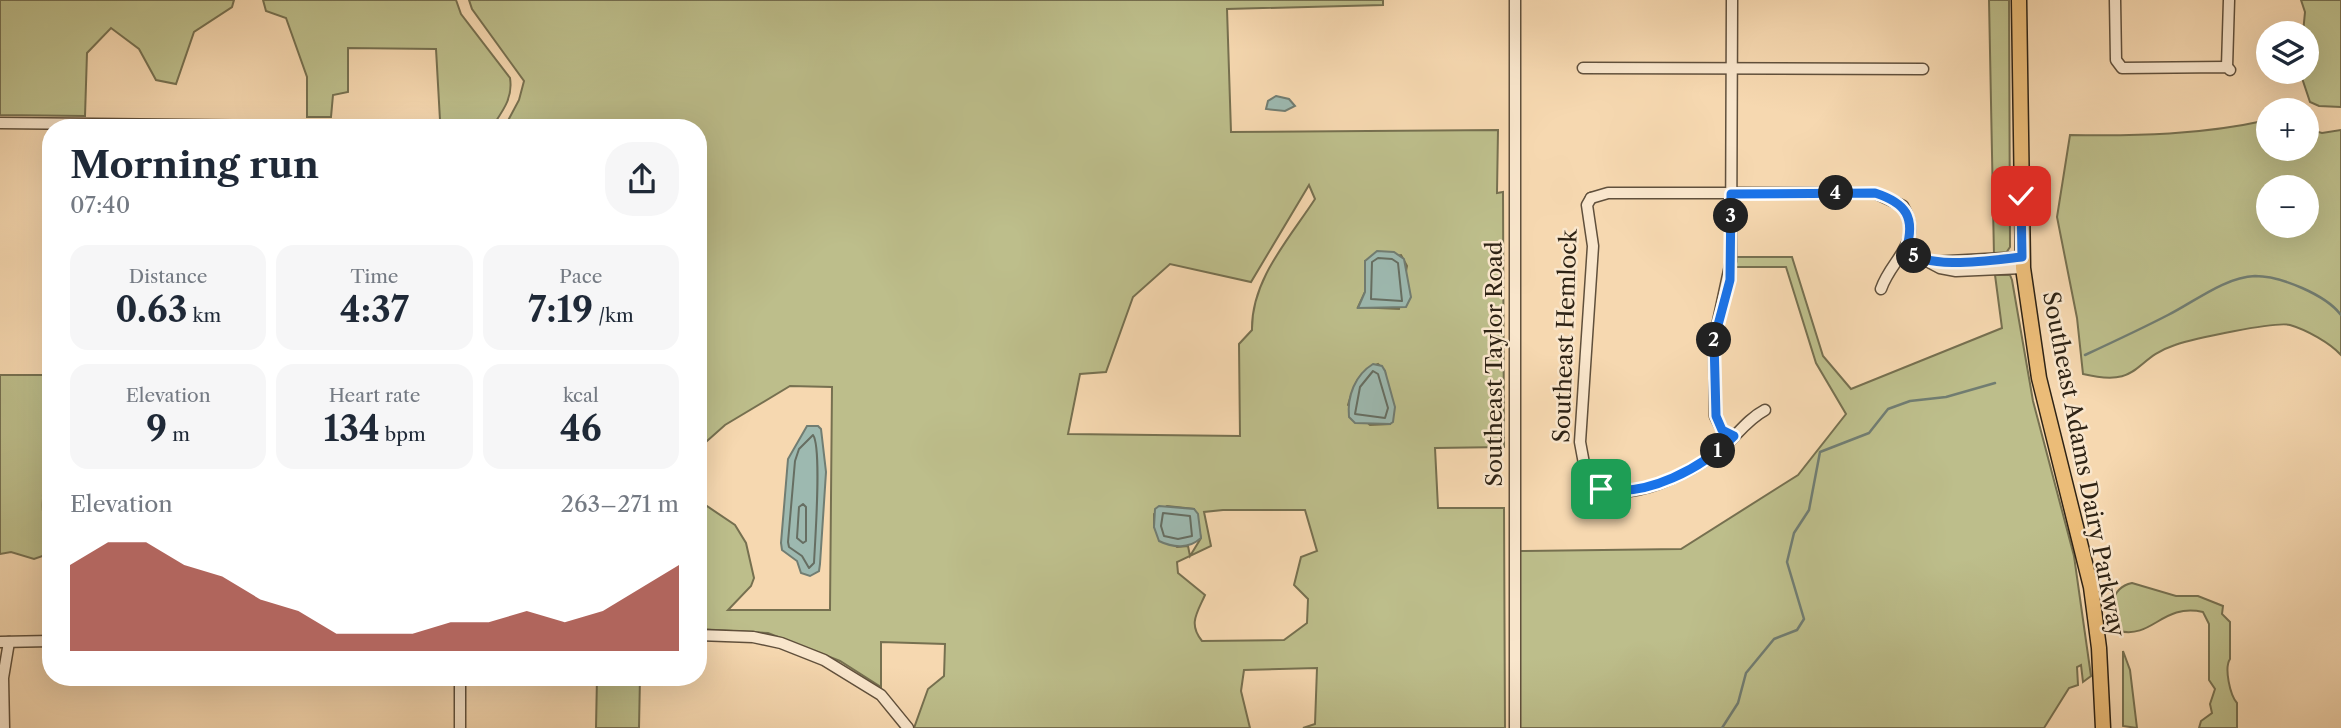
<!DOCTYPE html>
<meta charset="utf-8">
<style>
body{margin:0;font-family:"Libre Caslon Text",serif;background:#f6f6f7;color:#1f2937;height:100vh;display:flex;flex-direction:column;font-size:26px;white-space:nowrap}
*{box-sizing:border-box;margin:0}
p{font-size:23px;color:#747a83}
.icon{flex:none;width:38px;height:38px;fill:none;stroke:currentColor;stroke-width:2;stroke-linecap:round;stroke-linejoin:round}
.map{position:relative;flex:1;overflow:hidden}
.details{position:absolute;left:42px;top:119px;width:665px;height:567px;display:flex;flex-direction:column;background:#fff;border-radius:28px;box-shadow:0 7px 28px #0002}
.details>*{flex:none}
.controls{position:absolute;left:2256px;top:21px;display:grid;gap:14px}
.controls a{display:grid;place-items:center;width:63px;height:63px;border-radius:50%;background:#fff;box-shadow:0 7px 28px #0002;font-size:35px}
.pin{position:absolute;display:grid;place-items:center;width:60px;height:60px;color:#fff;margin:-30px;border-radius:14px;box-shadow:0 4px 10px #0006}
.km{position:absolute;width:35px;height:35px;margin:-18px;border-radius:50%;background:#222;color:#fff;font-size:19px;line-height:35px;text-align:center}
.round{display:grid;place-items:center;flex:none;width:74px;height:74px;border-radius:28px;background:#f6f6f7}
.summary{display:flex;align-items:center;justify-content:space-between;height:119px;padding:0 28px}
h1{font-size:38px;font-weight:800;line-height:52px}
.figures{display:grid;grid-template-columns:repeat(3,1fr);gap:10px;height:119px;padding:7px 28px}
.figures div{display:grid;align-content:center;border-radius:18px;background:#f6f6f7;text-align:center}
.figures b{font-size:35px;font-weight:800}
.figures small{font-size:19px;font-weight:400}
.figures p{font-size:19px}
.chart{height:196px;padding:14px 28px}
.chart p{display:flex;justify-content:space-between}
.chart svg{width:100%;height:126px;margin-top:7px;fill:#8f2418;opacity:.7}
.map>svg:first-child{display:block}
</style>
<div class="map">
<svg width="2341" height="728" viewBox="0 0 2341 728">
<rect width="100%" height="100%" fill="#f6d8b0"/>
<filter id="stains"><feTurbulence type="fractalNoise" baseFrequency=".00286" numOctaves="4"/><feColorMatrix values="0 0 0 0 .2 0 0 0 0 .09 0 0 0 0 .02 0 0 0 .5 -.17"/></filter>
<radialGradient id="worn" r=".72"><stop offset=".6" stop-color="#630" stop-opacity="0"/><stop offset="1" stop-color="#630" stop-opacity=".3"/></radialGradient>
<g fill="#bdbe8b" stroke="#767050" stroke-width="2" fill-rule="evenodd">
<polygon points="0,0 234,0 232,7 194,32 176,84 156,80 139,49 111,28 87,53 85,116 0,115"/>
<path d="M263,0H456L461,14L510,78C513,97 504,109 494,124L440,120L436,49L348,48V92L333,95L331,117H307V77L286,18L266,11Z"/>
<path d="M469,0H1383V5L1227,9L1231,132L1498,130L1497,193L1503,192L1504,447L1435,448L1438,508H1504L1505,728H1303L1315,724L1317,668L1244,670L1241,691L1250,728H914L928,689L944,676L945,644L881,642V687L840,661L768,633L698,629V500L735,525L746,543L754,578L751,586L728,610H830L832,387L790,386L725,425L698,449V128H504L519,100L524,81L472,9ZM1309,185L1315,199C1289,239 1251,280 1252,330L1239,344L1240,436L1068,434L1080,374L1106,372L1133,297L1170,264L1251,282ZM1401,255L1407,266L1399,309L1358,307L1365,292V261ZM1378,364L1385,371L1390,424L1370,425L1348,405C1354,384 1358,372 1378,364ZM1167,506L1194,509L1201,538L1190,556L1188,546L1177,547L1154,527V514ZM1223,510H1305L1317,551L1301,557L1294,585L1308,599L1307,623L1284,640L1202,641C1188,624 1197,613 1205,595L1178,573L1177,562L1211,546L1204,512Z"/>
<polygon points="1989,0 2009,0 2010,247 2006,253 1994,256"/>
<polygon points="2301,0 2341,0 2341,107 2319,106 2310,102 2300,72 2306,72 2306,33 2303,33 2305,12"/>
<path d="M2268,120V149H2306L2307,129L2322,133L2341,130V355C2330,343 2307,330 2290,325C2276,321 2192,339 2175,345C2132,359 2142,388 2083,374L2077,318L2057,217L2070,135C2138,136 2201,135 2268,120ZM2268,187H2306V226H2268Z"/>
<polygon points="1734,257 1792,257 1823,356 1851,389 2002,328 1995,275 2010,275 2012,280 2033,401 2074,556 2091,676 2083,682 2081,665 2077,667 2078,685 2069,688 2044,728 1520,728 1518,551 1681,549 1798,475 1846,414 1816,363 1786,267 1735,267"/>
<path d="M0,375H51C51,402 52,430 51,458C50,478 41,487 43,512L51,517V553L34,559L11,552L0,554Z"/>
<path d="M2132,583L2176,596H2198L2223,606L2222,614L2230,622V659C2224,668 2230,695 2237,703V728H2199L2201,721L2212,713L2210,704L2215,689L2209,680V624L2203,612C2162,603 2153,639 2119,631C2109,613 2109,588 2132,583Z"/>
<polygon points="2123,651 2130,670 2137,728 2123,726"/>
<polygon points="597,677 640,677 639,728 596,728"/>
</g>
<g fill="#9db9b0" stroke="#717d72" stroke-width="2">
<polygon points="1276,96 1289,99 1295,106 1285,111 1266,109 1268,101"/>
<polygon points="1377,251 1394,252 1404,259 1411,297 1406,307 1358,308 1365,292 1365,261"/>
<path d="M1373,364L1382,366L1385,371L1395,407L1393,422L1390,424L1355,423L1349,417C1347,396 1355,375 1373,364Z"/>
<polygon points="807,426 818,426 821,429 826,472 820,564 819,571 810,576 801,573 797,561 782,550 781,543 788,459"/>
<path d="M51,461V517H47C39,497 44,480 51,461Z"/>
<path d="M1159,506L1194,509L1198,514L1201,538C1189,549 1173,548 1159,541L1154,527L1155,509Z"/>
</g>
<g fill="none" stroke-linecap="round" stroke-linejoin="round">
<g stroke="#666e62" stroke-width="2">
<polygon points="1378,258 1392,259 1398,263 1402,301 1371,299 1372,262"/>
<polygon points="1373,371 1378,374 1388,408 1385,418 1355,414 1360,387"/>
<path d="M813,435C822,447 815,541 814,563L809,568L802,556L789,547L788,542L795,461L799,449Z"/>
<polygon points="803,504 806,507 806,541 803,543 797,538 799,507"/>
<polygon points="1163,513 1190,516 1192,536 1178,539 1164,536 1161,526"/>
</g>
<g stroke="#717d72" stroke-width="2.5">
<path d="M2085,355C2113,342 2141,329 2168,315C2194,302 2225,277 2255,276C2281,276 2326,295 2341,315"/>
<polyline points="1722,728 1738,703 1746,673 1774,639 1797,630 1804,619 1787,562 1794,533 1809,510 1820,452 1869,433 1888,409 1910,401 1946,397 1995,383"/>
</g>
<g stroke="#60503c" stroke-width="13">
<g id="minor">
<polyline points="1515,0 1515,728"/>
<polyline points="1732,0 1731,261 1714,340 1715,416 1722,430 1734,436"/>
<polyline points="2115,0 2116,60 2122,68 2227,67 2230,70"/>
<polyline points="2227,67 2229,0"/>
<polyline points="1583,68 1923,69"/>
<polyline points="0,123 486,128"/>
<path d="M1591,198L1608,193H1875L1903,206C1924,244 1892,257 1881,289"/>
<polyline points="1591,198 1587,205 1593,246 1580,442 1585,469 1594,485"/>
<polyline points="1906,250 1940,268 1956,271 2023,268"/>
<polyline points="1931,262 2022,257"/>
<path d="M1594,485C1628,506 1692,472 1720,450C1736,437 1746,420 1765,410"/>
<polyline points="698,635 753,637 781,643 824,660 881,695 908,728"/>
<polyline points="0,642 51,641"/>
<polyline points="4,728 3,678 9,642"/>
<polyline points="460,728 460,677"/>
</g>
</g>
<g stroke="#2e2315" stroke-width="17">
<polyline id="major" points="2019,0 2023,268 2039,378 2091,587 2099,648 2103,728"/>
</g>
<use href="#minor" stroke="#f9e6cc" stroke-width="10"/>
<use href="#major" stroke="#ebbc78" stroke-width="14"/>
</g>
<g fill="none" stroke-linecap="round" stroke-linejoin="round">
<g stroke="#fff" stroke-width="14">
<path id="route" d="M1601,489C1646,498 1703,468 1734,436L1722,430L1716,416L1714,340L1730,280L1731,194L1875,193C1906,203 1916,217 1906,250C1929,271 1992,260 2022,257L2021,196"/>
</g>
<use href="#route" stroke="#1a73e8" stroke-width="9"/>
</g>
<g text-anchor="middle" stroke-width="5" stroke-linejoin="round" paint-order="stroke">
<g font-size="23" fill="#2e2315" stroke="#f9e6cc">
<text transform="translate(1565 336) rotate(-88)" y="8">Southeast Hemlock</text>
<text transform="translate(1494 364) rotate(-90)" y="8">Southeast Taylor Road</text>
<text transform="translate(2084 464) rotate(79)" y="8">Southeast Adams Dairy Parkway</text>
</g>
</g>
<rect width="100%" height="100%" filter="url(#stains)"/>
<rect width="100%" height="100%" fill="url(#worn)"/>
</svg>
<div class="controls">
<a><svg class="icon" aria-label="layers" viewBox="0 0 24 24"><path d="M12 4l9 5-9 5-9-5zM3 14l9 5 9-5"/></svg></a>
<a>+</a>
<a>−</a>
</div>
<div class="pin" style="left:1601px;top:489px;background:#1e9e55"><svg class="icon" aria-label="arrive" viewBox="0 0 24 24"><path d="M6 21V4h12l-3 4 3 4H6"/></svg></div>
<div class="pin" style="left:2021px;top:196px;background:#d93025"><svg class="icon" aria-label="check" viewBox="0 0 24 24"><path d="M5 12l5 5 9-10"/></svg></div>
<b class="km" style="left:1718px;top:451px">1</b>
<b class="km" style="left:1714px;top:340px">2</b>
<b class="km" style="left:1731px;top:216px">3</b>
<b class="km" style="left:1836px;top:193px">4</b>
<b class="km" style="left:1914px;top:256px">5</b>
<section class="details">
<div class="summary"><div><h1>Morning run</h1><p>07:40</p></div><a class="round"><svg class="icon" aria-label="share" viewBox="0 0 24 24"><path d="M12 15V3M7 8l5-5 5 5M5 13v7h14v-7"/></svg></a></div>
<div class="figures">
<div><p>Distance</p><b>0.63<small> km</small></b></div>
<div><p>Time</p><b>4:37</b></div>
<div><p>Pace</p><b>7:19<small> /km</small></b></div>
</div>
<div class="figures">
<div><p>Elevation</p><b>9<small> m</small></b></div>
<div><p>Heart rate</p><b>134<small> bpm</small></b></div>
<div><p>kcal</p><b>46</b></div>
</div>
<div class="chart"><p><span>Elevation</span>263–271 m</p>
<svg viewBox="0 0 160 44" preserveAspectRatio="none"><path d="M0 44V14L10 6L20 6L30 14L40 18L50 26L60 30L70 38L80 38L90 38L100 34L110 34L120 30L130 34L140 30L150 22L160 14V44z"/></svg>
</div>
</section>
</div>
